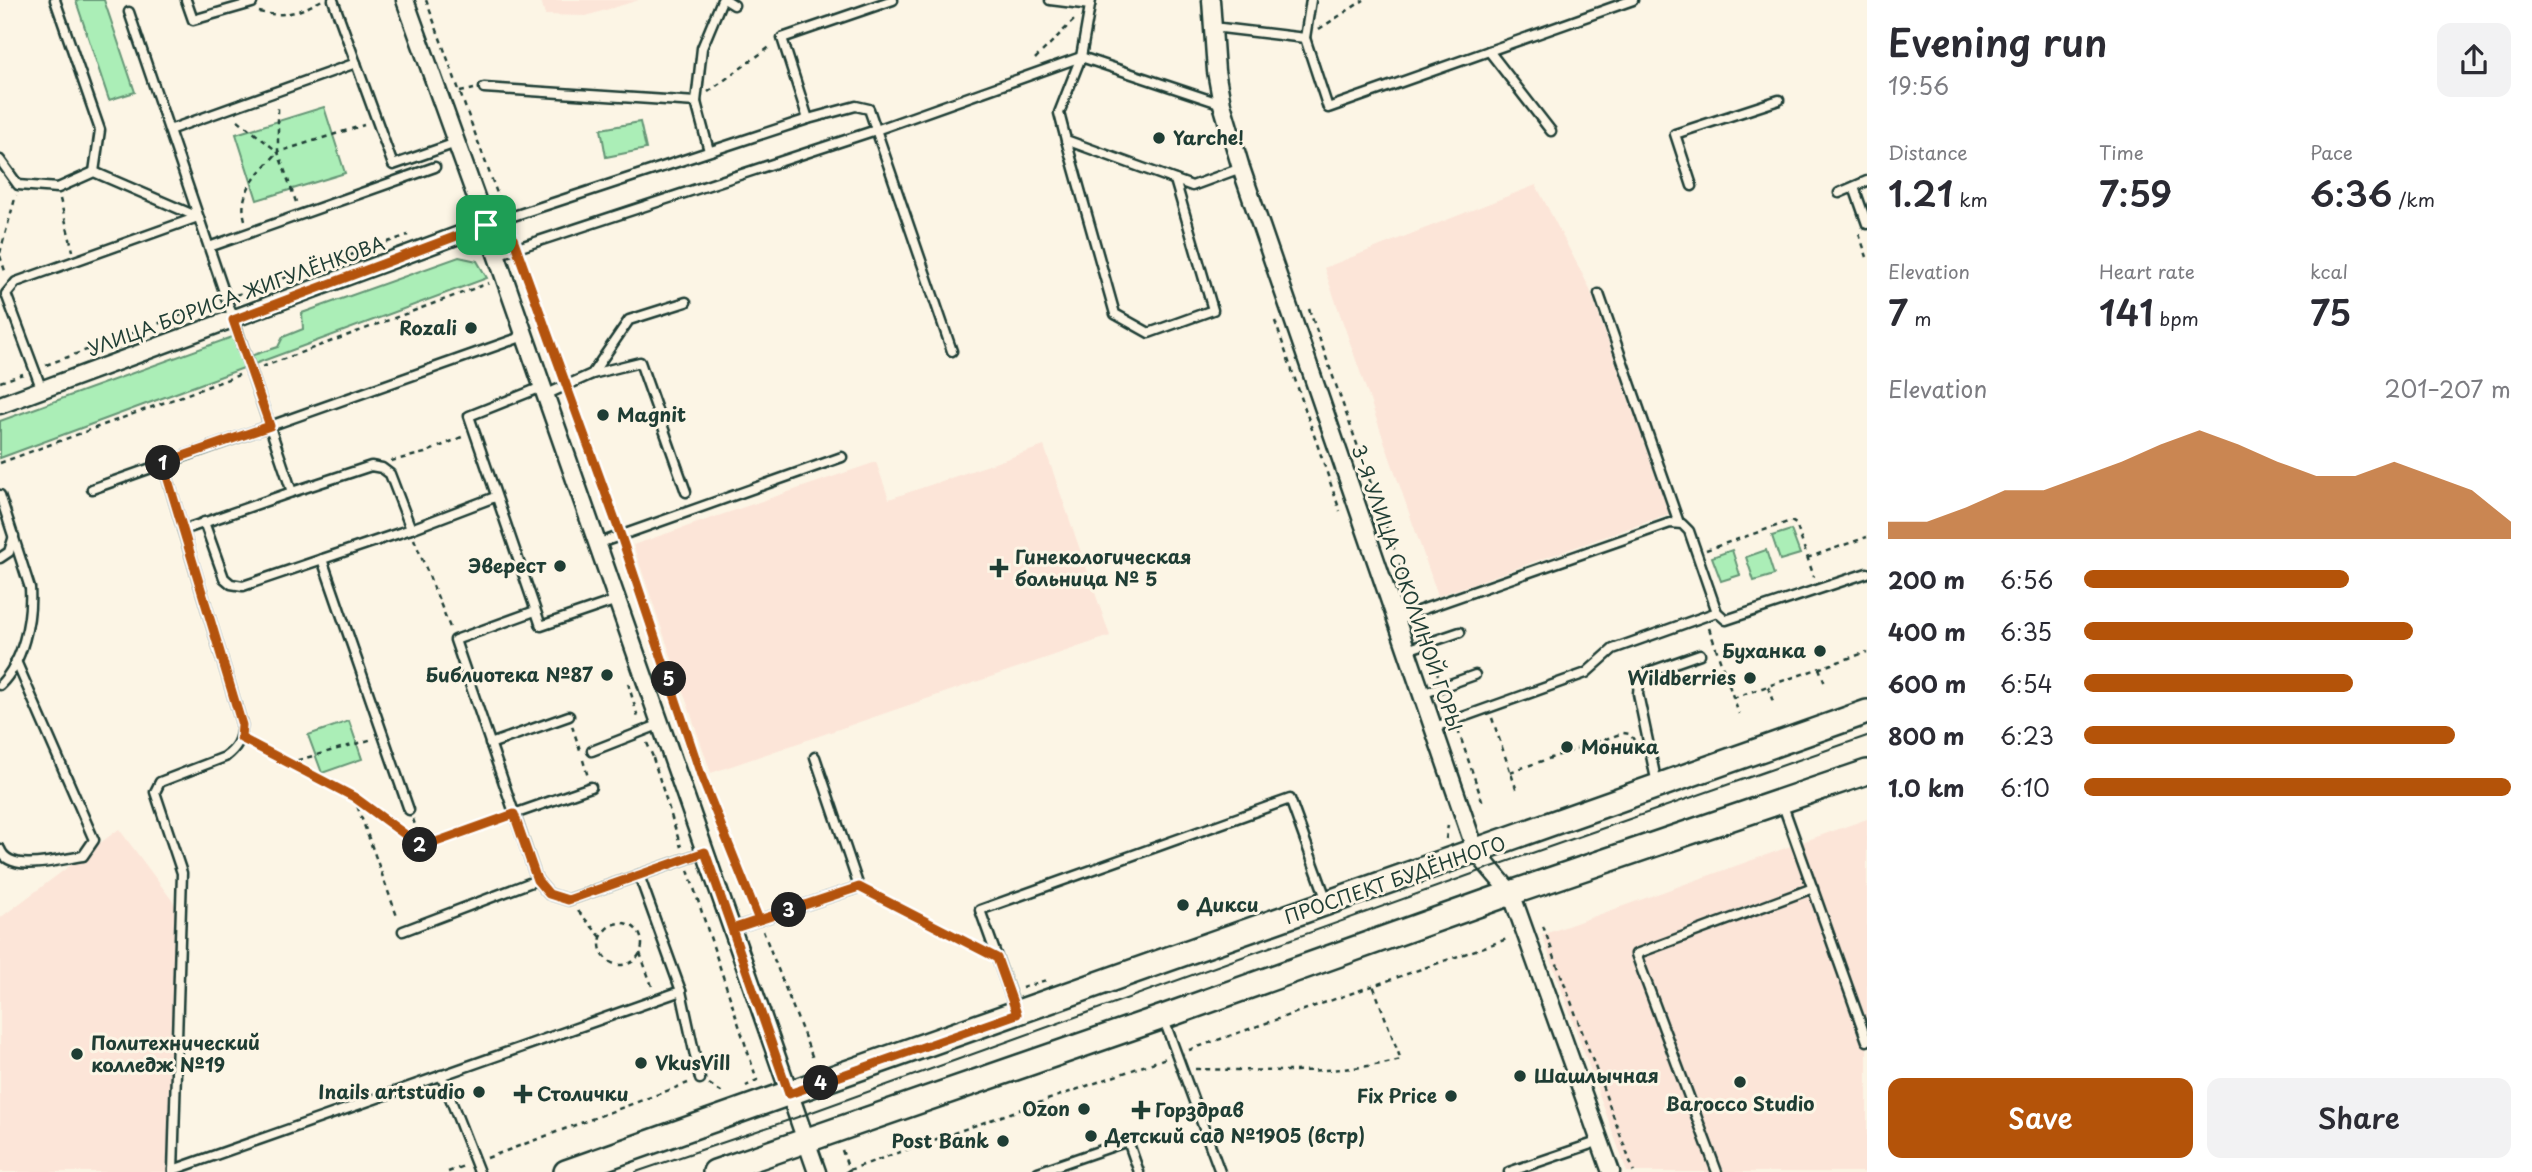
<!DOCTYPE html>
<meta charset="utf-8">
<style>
body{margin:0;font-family:"Playpen Sans",sans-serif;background:#f2f2f3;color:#2b2b33;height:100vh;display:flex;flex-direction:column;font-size:26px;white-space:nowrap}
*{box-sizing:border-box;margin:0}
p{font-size:23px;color:#7c7c81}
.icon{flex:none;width:38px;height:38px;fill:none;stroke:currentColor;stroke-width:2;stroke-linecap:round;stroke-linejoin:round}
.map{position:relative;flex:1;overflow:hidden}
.side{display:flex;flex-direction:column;background:#fff;width:665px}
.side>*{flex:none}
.pin{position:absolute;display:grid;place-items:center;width:60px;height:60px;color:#fff;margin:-30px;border-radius:14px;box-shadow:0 4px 10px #0006}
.km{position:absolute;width:35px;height:35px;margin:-18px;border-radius:50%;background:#222;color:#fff;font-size:19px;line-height:35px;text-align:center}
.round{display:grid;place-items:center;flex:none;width:74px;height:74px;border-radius:14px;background:#f2f2f3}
.summary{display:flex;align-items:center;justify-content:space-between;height:119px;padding:0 21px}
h1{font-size:38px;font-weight:600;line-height:52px}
.metrics{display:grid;grid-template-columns:repeat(3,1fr);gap:10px;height:119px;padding:7px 21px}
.metrics div{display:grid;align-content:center}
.metrics b{font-size:35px;font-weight:600}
.metrics small{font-size:19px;font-weight:400}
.metrics p{font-size:19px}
.chart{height:196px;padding:14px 21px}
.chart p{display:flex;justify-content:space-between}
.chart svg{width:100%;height:126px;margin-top:7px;fill:#b45309;opacity:.7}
.action{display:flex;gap:14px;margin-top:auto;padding:14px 21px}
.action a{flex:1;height:80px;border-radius:14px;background:#b45309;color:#fff;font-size:28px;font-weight:600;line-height:80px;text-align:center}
.action a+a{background:#f2f2f3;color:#2b2b33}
ul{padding:0 21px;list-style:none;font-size:23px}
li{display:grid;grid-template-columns:112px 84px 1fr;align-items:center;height:52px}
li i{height:18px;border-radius:9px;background:#b45309}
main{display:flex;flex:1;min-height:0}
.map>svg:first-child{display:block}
</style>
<main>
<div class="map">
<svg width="1867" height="1172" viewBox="0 0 1867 1172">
<rect width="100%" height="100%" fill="#fcf5e5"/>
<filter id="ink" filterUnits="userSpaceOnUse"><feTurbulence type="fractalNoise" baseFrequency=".0143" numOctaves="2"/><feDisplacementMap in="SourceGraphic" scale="14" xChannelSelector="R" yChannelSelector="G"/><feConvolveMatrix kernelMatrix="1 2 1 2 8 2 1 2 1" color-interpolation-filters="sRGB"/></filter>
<g filter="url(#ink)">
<g fill="#fce5d8">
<polygon points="541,0 639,0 586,16 545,15"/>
<polygon points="1536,185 1589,287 1669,514 1438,596 1324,268"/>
<polygon points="1044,446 1110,636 711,773 633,545 876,462 889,499"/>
<polygon points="1867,819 1867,1172 1627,1172 1542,935"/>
<polygon points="119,829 177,907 170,1172 0,1172 0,918"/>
</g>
<g fill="#abeeb7" stroke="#659676" stroke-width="2">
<polygon points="80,0 104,0 135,92 109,100 76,1"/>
<polygon points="324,107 345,173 257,200 236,134"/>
<polygon points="640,122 646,149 606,157 601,129"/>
<polygon points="459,257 477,261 487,278 0,458 0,421 235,336 241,359 278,347 283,337 303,329 302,313"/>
<polygon points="1791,530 1800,554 1780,560 1772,536"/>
<polygon points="1732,550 1740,575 1721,581 1712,557"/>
<polygon points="1766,550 1774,575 1754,581 1746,557"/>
<polygon points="349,721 362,759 322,773 308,735"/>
</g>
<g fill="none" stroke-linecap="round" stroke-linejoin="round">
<g stroke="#1f3d34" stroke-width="13">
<g id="service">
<polyline points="55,0 100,130 94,172"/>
<polyline points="186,0 193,20 252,3 251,0"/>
<polyline points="333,0 393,165 456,143"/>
<polyline points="726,0 734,5"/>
<polyline points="1050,0 1090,5"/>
<polyline points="1091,0 1081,57 1059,113 1066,140 1192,186 1241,168"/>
<polyline points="129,12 292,492 371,466 382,468 390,474 411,529 495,497"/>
<polyline points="1213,27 1305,38 1328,108 1633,0"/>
<polyline points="1305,38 1311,0"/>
<polyline points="1489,51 1551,131"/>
<polyline points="484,88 696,102 709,151"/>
<polyline points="696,102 702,48 722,0"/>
<polyline points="808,119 782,38 893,0"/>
<polyline points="169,130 356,63"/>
<polyline points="1066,140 1115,314 1149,333 1213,310 1175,180"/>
<polyline points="0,160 18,185 58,188 94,172 198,217"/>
<polyline points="1692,186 1675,134 1779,100"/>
<polyline points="1854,187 1867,224"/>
<polyline points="1839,193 1867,181"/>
<polyline points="486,225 808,119 856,106 869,109 952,351"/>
<polyline points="209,247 435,167"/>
<polyline points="496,255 876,130 1081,57 1222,104"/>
<polyline points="1599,294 1679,523"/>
<polyline points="592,374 640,362 686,492"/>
<polyline points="542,387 469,416 541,626 617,600"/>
<polyline points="42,390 6,294 16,282 198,217"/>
<polyline points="545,395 592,374 629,320 686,302"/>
<polyline points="163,463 183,530 292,492"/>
<polyline points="92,489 524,336"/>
<path d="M0,495L30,588C32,620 23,662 0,685"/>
<polyline points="204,522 224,578 231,584 243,586 411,529"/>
<polyline points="597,544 842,457"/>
<polyline points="0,558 9,552 14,536"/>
<polyline points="322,559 409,810"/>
<polyline points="535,611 455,640 537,880 549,894 568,900 705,852"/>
<polyline points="1395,619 1670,523 1682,524 1689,531 1717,612 1726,620 1867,573"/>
<polyline points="1407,650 1460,632"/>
<polyline points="1422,694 1475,675"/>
<polyline points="1432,728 1586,673 1613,649 1717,612"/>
<polyline points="490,744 569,716"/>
<polyline points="592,751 661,724"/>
<polyline points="1657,784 1638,694 1639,682 1646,673 1700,654"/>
<polyline points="1785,811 1867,1041"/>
<polyline points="514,814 591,787"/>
<path d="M0,849C9,875 61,859 83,856L94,840L16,661"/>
<polyline points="639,875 681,991 700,1079"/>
<polyline points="732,929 859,887 815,757"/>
<polyline points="403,931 537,880"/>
<polyline points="1016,1010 980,910 1290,799 1327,901"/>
<polyline points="1164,1020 1220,1172"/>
<polyline points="441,1075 479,1172"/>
<polyline points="173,1170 681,991"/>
<path d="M173,1172L182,873L155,792L160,782L225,757C237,748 241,740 242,725L183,530"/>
<polyline points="1038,1172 1128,1141 1139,1172"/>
<polyline points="1509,1172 1600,1141"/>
<polyline points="1717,1172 1636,954 1813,888"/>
</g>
</g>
<g stroke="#1f3d34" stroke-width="21">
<g id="minor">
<polyline points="405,0 486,225 817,1172"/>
<polyline points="1211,0 1216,71 1222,104 1241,168 1476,852 1511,893 1611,1172"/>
<polyline points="0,405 486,225"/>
</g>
</g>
<g stroke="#1f3d34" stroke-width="28">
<g id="secondary">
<polyline points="566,1172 1867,712"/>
<polyline points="715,1172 1163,1017 1511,893 1867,772"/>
</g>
</g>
<g stroke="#1f3d34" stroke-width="2.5" stroke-dasharray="5 5" stroke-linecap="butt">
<polyline points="426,0 502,207"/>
<path d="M259,12C282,18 301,12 322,0"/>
<polyline points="1319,29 1364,0"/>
<polyline points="1035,59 1075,19"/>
<polyline points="460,92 474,89"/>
<polyline points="708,92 771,46"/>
<polyline points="238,120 278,152 278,105"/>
<polyline points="60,199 73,251"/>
<polyline points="296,202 278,152 364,125"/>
<path d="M245,220C237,190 260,173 278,152"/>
<polyline points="1859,234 1867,257"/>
<polyline points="0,253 16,195"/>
<polyline points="0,256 6,274"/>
<polyline points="521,260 563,375"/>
<polyline points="236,295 408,235"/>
<polyline points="1309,309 1413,602"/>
<polyline points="1275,321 1340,511"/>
<polyline points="46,365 214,303"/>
<polyline points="262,367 489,283"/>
<polyline points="0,382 23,374"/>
<polyline points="571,398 616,523"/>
<polyline points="391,461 425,453 464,436"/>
<polyline points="0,463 239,375"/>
<polyline points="414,539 451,630"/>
<polyline points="624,546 702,778 754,909"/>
<polyline points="1706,550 1791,521 1796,524 1814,577"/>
<polyline points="1807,558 1867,537"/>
<polyline points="1709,628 1739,714"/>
<polyline points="1431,654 1438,675"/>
<polyline points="1819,668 1825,684"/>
<polyline points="628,683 639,721"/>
<polyline points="1768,687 1773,702"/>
<polyline points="1733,698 1867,652"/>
<polyline points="1492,718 1517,791"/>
<polyline points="572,726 580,750"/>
<polyline points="1458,730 1483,803"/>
<polyline points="250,743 354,797 422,847 503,818"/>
<polyline points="647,743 653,757"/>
<polyline points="653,758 681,847"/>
<polyline points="583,760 588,777"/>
<polyline points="288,763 373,739"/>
<polyline points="1510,772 1623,733 1630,734 1634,740"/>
<polyline points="354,797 398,919"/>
<polyline points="413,819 422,846"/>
<polyline points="1446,839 1448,825"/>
<polyline points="688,870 757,1080 746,1086"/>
<polyline points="870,893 982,951"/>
<polyline points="578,911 601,937"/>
<circle cx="621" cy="944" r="21"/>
<polyline points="1543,926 1634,1172"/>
<polyline points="763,931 814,1061"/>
<polyline points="640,953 653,989"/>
<polyline points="1022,988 1049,979"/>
<polyline points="1189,1050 1510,938"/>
<path d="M1195,1069C1266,1070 1331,1076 1401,1060L1373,985"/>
<polyline points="709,1084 724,1094"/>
<polyline points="842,1150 849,1170 846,1172"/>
<polyline points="487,1158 688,1083"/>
<polyline points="849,1170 1166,1058"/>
<polyline points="448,1172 464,1166"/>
</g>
<use href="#service" stroke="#fcf5e5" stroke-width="8"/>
<use href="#minor" stroke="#fcf5e5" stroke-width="16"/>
<use href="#secondary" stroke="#fcf5e5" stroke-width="23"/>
<polyline stroke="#1f3d34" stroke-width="2" points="636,1172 798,1117 1489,868 1867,736"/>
</g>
</g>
<g fill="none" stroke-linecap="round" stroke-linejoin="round" filter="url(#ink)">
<g stroke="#fff" stroke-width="14">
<polyline id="route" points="486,225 233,320 270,426 163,463 242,725 241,738 354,797 422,847 514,814 537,880 549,894 568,900 705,852 732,929 859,887 997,958 1017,1014 789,1094 732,929 759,920 702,778 621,536 506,219 486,225"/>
</g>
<use href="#route" stroke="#b45309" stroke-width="9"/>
</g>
<g fill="#1f3d34" stroke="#fcf5e5" stroke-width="2.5">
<circle cx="1159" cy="138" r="7"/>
<circle cx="471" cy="328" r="7"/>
<circle cx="603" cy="415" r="7"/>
<circle cx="560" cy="566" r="7"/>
<path d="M995.5 557.5h7v7h7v7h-7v7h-7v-7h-7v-7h7z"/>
<circle cx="1820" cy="651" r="7"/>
<circle cx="607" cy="675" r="7"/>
<circle cx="1750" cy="678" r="7"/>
<circle cx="1567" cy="747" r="7"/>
<circle cx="1183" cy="905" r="7"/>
<circle cx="77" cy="1054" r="7"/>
<circle cx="641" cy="1063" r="7"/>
<circle cx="1520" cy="1076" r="7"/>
<circle cx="1740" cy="1082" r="7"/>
<circle cx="479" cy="1092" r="7"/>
<path d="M519.5 1083.5h7v7h7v7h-7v7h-7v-7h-7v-7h7z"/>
<circle cx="1451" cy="1096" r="7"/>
<circle cx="1084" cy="1109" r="7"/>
<path d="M1137.5 1099.5h7v7h7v7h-7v7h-7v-7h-7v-7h7z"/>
<circle cx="1091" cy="1136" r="7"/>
<circle cx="1003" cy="1141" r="7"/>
</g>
<g text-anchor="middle" stroke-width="6" stroke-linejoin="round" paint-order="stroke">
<g font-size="19" font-weight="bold" fill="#1f3d34" stroke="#fcf5e5" text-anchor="start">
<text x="1173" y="145">Yarche!</text>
<text x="457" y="335" text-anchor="end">Rozali</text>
<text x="617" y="422">Magnit</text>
<text x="1015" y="564">Гинекологическая<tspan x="1015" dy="22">больница № 5</tspan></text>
<text x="546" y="573" text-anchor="end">Эверест</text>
<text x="1806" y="658" text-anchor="end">Буханка</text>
<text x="593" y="682" text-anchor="end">Библиотека №87</text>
<text x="1736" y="685" text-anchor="end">Wildberries</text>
<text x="1581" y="754">Моника</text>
<text x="1197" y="912">Дикси</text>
<text x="91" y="1050">Политехнический<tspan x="91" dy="22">колледж №19</tspan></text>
<text x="655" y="1070">VkusVill</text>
<text x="1534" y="1083">Шашлычная</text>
<text x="465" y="1099" text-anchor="end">Inails artstudio</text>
<text x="537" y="1101">Столички</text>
<text x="1437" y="1103" text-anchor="end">Fix Price</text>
<text x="1740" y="1111" text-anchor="middle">Barocco Studio</text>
<text x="1070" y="1116" text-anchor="end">Ozon</text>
<text x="1155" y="1117">Горздрав</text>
<text x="1105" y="1143">Детский сад №1905 (встр)</text>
<text x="989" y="1148" text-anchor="end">Post Bank</text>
</g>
<g font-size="19" fill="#1f3d34" stroke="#fcf5e5">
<text transform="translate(236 296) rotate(-20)" y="7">УЛИЦА БОРИСА ЖИГУЛЁНКОВА</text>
<text transform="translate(1407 588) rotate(71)" y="7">3-Я УЛИЦА СОКОЛИНОЙ ГОРЫ</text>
<text transform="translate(1395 880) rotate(-19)" y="7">ПРОСПЕКТ БУДЁННОГО</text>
</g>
</g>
</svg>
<div class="pin" style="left:486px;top:225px;background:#1e9e55"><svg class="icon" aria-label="arrive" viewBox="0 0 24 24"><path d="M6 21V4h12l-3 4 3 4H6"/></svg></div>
<b class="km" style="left:163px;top:463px">1</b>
<b class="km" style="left:420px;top:845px">2</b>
<b class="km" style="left:789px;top:910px">3</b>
<b class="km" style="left:821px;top:1083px">4</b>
<b class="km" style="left:669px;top:679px">5</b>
</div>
<section class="side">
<div class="summary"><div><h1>Evening run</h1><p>19:56</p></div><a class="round"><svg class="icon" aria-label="share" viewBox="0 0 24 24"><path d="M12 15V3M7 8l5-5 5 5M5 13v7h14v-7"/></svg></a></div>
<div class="metrics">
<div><p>Distance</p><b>1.21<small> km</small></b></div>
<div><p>Time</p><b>7:59</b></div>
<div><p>Pace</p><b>6:36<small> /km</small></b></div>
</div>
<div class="metrics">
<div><p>Elevation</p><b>7<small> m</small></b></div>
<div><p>Heart rate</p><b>141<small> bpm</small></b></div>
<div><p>kcal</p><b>75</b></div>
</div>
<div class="chart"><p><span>Elevation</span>201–207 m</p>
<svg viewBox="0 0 160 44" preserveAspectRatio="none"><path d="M0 44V38L10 38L20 33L30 27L40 27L50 22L60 17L70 11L80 6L90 11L100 17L110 22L120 22L130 17L140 22L150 27L160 38V44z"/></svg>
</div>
<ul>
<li><b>200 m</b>6:56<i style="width:62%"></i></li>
<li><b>400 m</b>6:35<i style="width:77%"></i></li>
<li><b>600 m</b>6:54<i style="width:63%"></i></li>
<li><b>800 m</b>6:23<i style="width:87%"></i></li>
<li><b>1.0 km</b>6:10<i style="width:100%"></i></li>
</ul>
<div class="action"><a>Save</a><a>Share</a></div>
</section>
</main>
